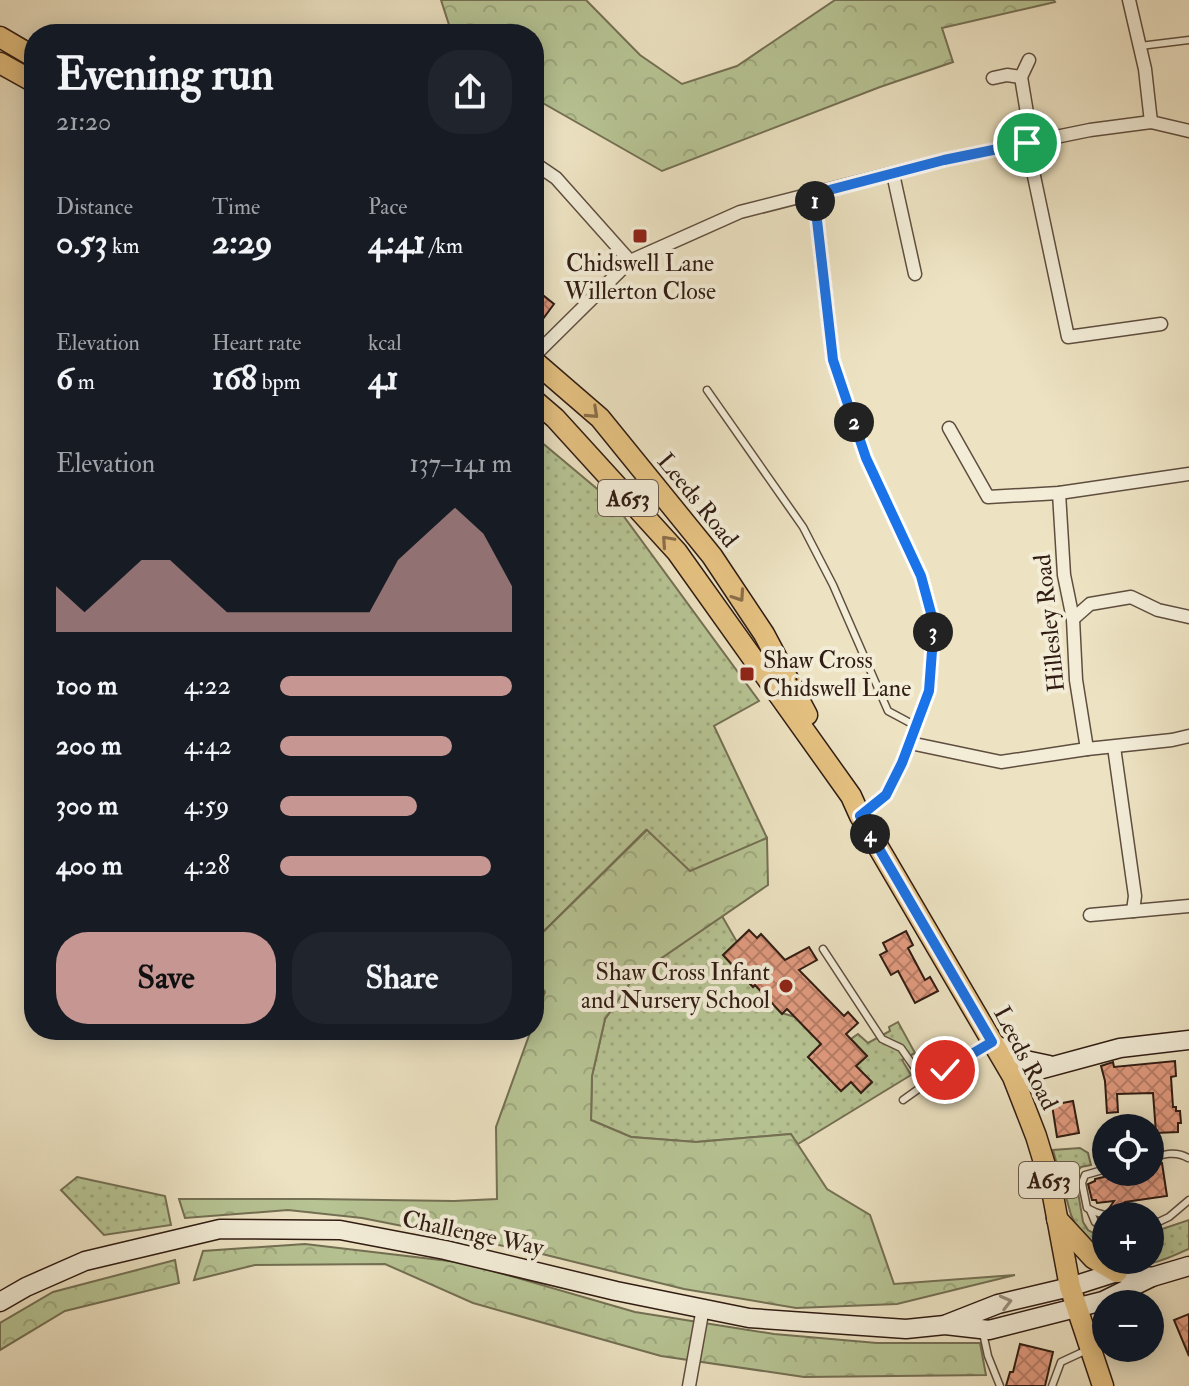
<!DOCTYPE html>
<meta charset="utf-8">
<style>
body{margin:0;font-family:"IM FELL Double Pica",serif;background:#20242c;color:#f1f3f6;height:100vh;display:flex;flex-direction:column;font-size:30px;white-space:nowrap}
*{box-sizing:border-box;margin:0}
p{font-size:26px;color:#9ea1a6}
.icon{flex:none;width:44px;height:44px;fill:none;stroke:currentColor;stroke-width:2;stroke-linecap:round;stroke-linejoin:round}
.map{position:relative;flex:1;overflow:hidden}
.side{position:absolute;left:24px;top:24px;width:520px;height:1016px;display:flex;flex-direction:column;background:#171b24;border-radius:32px;box-shadow:0 4px 20px #0003}
.side>*{flex:none}
.fabs{position:absolute;left:1092px;top:1114px;display:grid;gap:16px}
.fabs a{display:grid;place-items:center;width:72px;height:72px;border-radius:50%;background:#171b24;box-shadow:0 4px 20px #0003;font-size:40px}
.pin{position:absolute;display:grid;place-items:center;width:68px;height:68px;color:#fff;margin:-34px;border:4px solid #fff;border-radius:50%;box-shadow:0 2px 8px #0007}
.km{position:absolute;width:40px;height:40px;margin:-20px;border-radius:50%;background:#222;color:#fff;font-size:22px;line-height:40px;text-align:center}
.round{display:grid;place-items:center;flex:none;width:84px;height:84px;border-radius:32px;background:#20242c}
.overview{display:flex;align-items:center;justify-content:space-between;height:136px;padding:0 32px}
h1{font-size:44px;font-weight:800;line-height:60px}
.figures{display:grid;grid-template-columns:repeat(3,1fr);gap:12px;height:136px;padding:8px 32px}
.figures div{display:grid;align-content:center}
.figures b{font-size:34px;font-weight:800}
.figures small{font-size:22px;font-weight:400}
.figures p{font-size:22px}
.chart{height:224px;padding:16px 32px}
.chart p{display:flex;justify-content:space-between}
.chart svg{width:100%;height:144px;margin-top:8px;fill:#c59692;opacity:.7}
.action{display:flex;gap:16px;margin-top:auto;padding:16px 32px}
.action a{flex:1;height:92px;border-radius:32px;background:#c59692;color:#111;font-size:32px;font-weight:800;line-height:92px;text-align:center}
.action a+a{background:#20242c;color:#f1f3f6}
ul{padding:0 32px;list-style:none;font-size:26px}
li{display:grid;grid-template-columns:128px 96px 1fr;align-items:center;height:60px}
li i{height:20px;border-radius:10px;background:#c59692}
.map>svg:first-child{display:block}
</style>
<div class="map">
<svg width="1189" height="1386" viewBox="0 0 1189 1386">
<defs>
<pattern id="grass-dots" width="8" height="8" patternUnits="userSpaceOnUse" patternTransform="scale(2)"><rect width="8" height="8" fill="#b7c494"/><path d="M2 2h.1M6 6h.1" fill="none" stroke="#9ea87f" stroke-width="1.8" stroke-linecap="round"/></pattern>
<pattern id="forest-crowns" width="20" height="18" patternUnits="userSpaceOnUse" patternTransform="scale(2)"><rect width="20" height="18" fill="#b7c494"/><path d="M2 6a3 3 0 1 1 6 0M12 15a3 3 0 1 1 6 0" fill="none" stroke="#9ea87f"/></pattern>
<pattern id="building-cross-hatch" width="8" height="8" patternUnits="userSpaceOnUse" patternTransform="scale(2)"><rect width="8" height="8" fill="#e29b80"/><path d="M0 0l8 8M0 8l8-8" fill="none" stroke="#b87e68"/></pattern>
</defs>
<rect width="100%" height="100%" fill="#ede3c3"/>
<filter id="stains"><feTurbulence type="fractalNoise" baseFrequency=".0025" numOctaves="4"/><feColorMatrix values="0 0 0 0 .2 0 0 0 0 .09 0 0 0 0 .02 0 0 0 .5 -.17"/></filter>
<radialGradient id="worn" r=".72"><stop offset=".6" stop-color="#630" stop-opacity="0"/><stop offset="1" stop-color="#630" stop-opacity=".3"/></radialGradient>
<g fill="url(#grass-dots)" stroke="#747054" stroke-width="2">
<polygon points="534,436 614,503 759,701 714,726 767,838 690,872 646,830 534,941"/>
<polygon points="722,916 737,942 723,955 753,987 755,985 782,1013 795,1017 811,1034 823,1042 808,1057 841,1091 851,1082 861,1092 872,1083 856,1066 867,1056 851,1039 858,1034 868,1043 890,1031 889,1027 898,1022 915,1053 902,1060 911,1075 798,1144 790,1134 696,1142 631,1137 591,1120 592,1076 605,1019 634,977"/>
<polygon points="1080,1148 1088,1153 1091,1165 1081,1167 1075,1174 1083,1222 1088,1230 1106,1240 1106,1258 1079,1232 1071,1215 1053,1150"/>
<polygon points="77,1177 165,1196 171,1225 104,1235 61,1190"/>
<path d="M1189,1220V1249C1169,1257 1150,1269 1128,1261L1150,1260V1233Z"/>
</g>
<g fill="url(#forest-crowns)" stroke="#747054" stroke-width="2">
<polygon points="441,0 586,0 640,55 682,84 737,66 835,0 1054,0 1055,2 942,28 953,62 880,87 662,171 534,98 534,34 452,34"/>
<polygon points="647,830 690,871 767,838 768,885 634,977 605,1019 592,1076 591,1120 631,1137 696,1142 791,1134 827,1189 870,1215 894,1284 1015,1275 897,1304 796,1308 684,1289 534,1252 362,1218 288,1210 185,1218 179,1199 314,1199 454,1201 497,1199 496,1127 531,1030 534,1030 534,1023 545,992 539,984 534,983 534,941"/>
<polygon points="305,1244 466,1263 635,1312 774,1334 877,1343 980,1343 986,1375 804,1377 661,1356 473,1303 385,1264 255,1265 194,1280 203,1251"/>
<polygon points="175,1260 179,1283 65,1311 0,1350 0,1323 53,1292"/>
</g>
<g fill="url(#building-cross-hatch)" stroke="#301c13" stroke-width="2">
<polygon points="534,288 554,304 534,331"/>
<polygon points="749,930 757,938 761,934 785,960 809,947 817,960 799,970 844,1016 848,1012 858,1023 846,1034 867,1056 856,1066 872,1082 861,1093 851,1082 841,1091 808,1057 821,1044 787,1009 782,1014 755,985 753,987 723,955"/>
<polygon points="906,931 913,945 908,948 925,980 930,977 938,991 915,1003 898,971 891,975 880,955 887,951 883,943"/>
<polygon points="1175,1061 1176,1076 1171,1077 1173,1107 1176,1107 1176,1111 1180,1111 1181,1123 1178,1123 1178,1132 1156,1133 1153,1093 1117,1094 1118,1112 1107,1113 1105,1081 1101,1066 1113,1062 1114,1067"/>
<polygon points="1073,1101 1079,1133 1057,1137 1052,1105"/>
<polygon points="1162,1163 1167,1196 1125,1202 1113,1213 1108,1210 1114,1201 1097,1203 1096,1200 1092,1200 1088,1184 1095,1181 1095,1179 1108,1176 1111,1172 1150,1172 1150,1167"/>
<polygon points="1189,1314 1189,1356 1174,1320"/>
<polygon points="1020,1344 1053,1352 1045,1386 1006,1386 1010,1372 1013,1372"/>
</g>
<g fill="none" stroke-linecap="round" stroke-linejoin="round">
<g stroke="#5f4e3f" stroke-width="9">
<g id="lane">
<polyline points="1140,46 1189,40"/>
<polyline points="707,390 803,527 833,585 888,711 916,726"/>
<polyline points="823,949 882,1039 901,1048 926,1084"/>
<polyline points="903,1100 945,1070 989,1044"/>
<path d="M1150,1161C1160,1153 1177,1151 1188,1158"/>
<polyline points="1106,1169 1085,1175 1082,1183 1087,1208 1095,1212 1108,1216"/>
<polyline points="1090,1210 1095,1222 1106,1231"/>
<polyline points="1150,1226 1169,1217 1189,1200"/>
<polyline points="983,1333 988,1356 1000,1386"/>
<polyline points="1052,1386 1061,1362 1089,1349"/>
</g>
</g>
<g stroke="#5f4e3f" stroke-width="15">
<g id="street">
<polyline points="1129,0 1145,69 1151,122"/>
<polyline points="1021,77 1029,60"/>
<polyline points="993,78 1007,75 1021,77 1028,119 1027,143 1068,337 1161,324"/>
<polyline points="534,163 556,178 630,261"/>
<polyline points="893,174 915,274"/>
<polyline points="814,194 833,360 866,458 921,576 934,624 929,691 902,763 886,795 860,816"/>
<polyline points="534,356 630,261 740,212 944,160 1090,130 1151,122 1189,131"/>
<polyline points="949,428 988,497 1059,493 1189,474"/>
<polyline points="1059,493 1064,575 1073,619 1076,680 1087,749"/>
<polyline points="1073,619 1090,604 1131,597 1158,610 1189,617"/>
<polyline points="910,743 1001,762 1087,749 1172,740 1189,736"/>
<polyline points="1114,747 1135,896 1133,911"/>
<polyline points="1090,915 1189,906"/>
<polyline points="689,1386 703,1308"/>
</g>
</g>
<g stroke="#301c13" stroke-width="21">
<g id="secondary">
<polyline points="992,1042 1016,1058 1049,1065"/>
<polyline points="1013,1077 1120,1048 1189,1040"/>
<polyline points="0,1302 26,1287 85,1261 220,1229 340,1230 445,1250 616,1291 749,1318 906,1329 945,1325 989,1330 1103,1301 1152,1277 1189,1266"/>
<polyline points="947,1324 998,1304 1070,1287 1117,1272 1152,1277"/>
</g>
</g>
<g stroke="#301c13" stroke-width="23">
<g id="primary">
<polyline points="0,37 34,57"/>
<polyline points="0,63 34,82"/>
<polyline points="534,361 600,418 712,556 764,634 807,715"/>
<polyline points="534,400 555,418 677,552 851,796 860,816 1013,1077 1036,1136 1051,1185 1070,1287 1103,1386"/>
<polyline points="1057,1219 1093,1258 1117,1272"/>
</g>
</g>
<use href="#lane" stroke="#f3edd8" stroke-width="6"/>
<use href="#street" stroke="#f3edd8" stroke-width="12"/>
<use href="#secondary" stroke="#f3edd8" stroke-width="18"/>
<use href="#primary" stroke="#e6c282" stroke-width="20"/>
</g>
<defs><path id="oneway-chevron" d="M-2-3.5L2.5 0L-2 3.5" fill="none" stroke-width="1.6" stroke-linecap="round" stroke-linejoin="round" transform="scale(2)"/></defs>
<g stroke="#8b6f4a">
<use href="#oneway-chevron" transform="translate(593 413) rotate(43)"/>
<use href="#oneway-chevron" transform="translate(667 541) rotate(-132)"/>
<use href="#oneway-chevron" transform="translate(739 596) rotate(56)"/>
</g>
<use stroke="#9b8f7f" href="#oneway-chevron" transform="translate(1006 1302) rotate(-14)"/>
<g fill="none" stroke-linecap="round" stroke-linejoin="round">
<g stroke="#fff" stroke-width="16">
<polyline id="route" points="945,1070 992,1042 860,816 886,795 902,763 929,691 934,624 921,576 866,458 833,360 814,194 944,160 1027,143"/>
</g>
<use href="#route" stroke="#1a73e8" stroke-width="10"/>
</g>
<g fill="#8f2418" stroke="#f3edd8" stroke-width="3">
<rect x="632" y="228" width="16" height="16" rx="4"/>
<rect x="739" y="666" width="16" height="16" rx="4"/>
<circle cx="786" cy="986" r="8"/>
</g>
<g text-anchor="middle" stroke-width="8" stroke-linejoin="round" paint-order="stroke">
<g fill="#f3edd8" stroke="#6a5b4e" stroke-width="2">
<rect x="598" y="480" width="60" height="36" rx="6"/>
<rect x="1019" y="1162" width="60" height="36" rx="6"/>
</g>
<g font-size="22" font-weight="bold" fill="#301c13">
<text x="628" y="506">A653</text>
<text x="1049" y="1188">A653</text>
</g>
<g font-size="24" fill="#301c13" stroke="#f3edd8">
<text x="640" y="271">Chidswell Lane<tspan x="640" dy="28">Willerton Close</tspan></text>
<text x="763" y="668" text-anchor="start">Shaw Cross<tspan x="763" dy="28">Chidswell Lane</tspan></text>
<text x="770" y="980" text-anchor="end">Shaw Cross Infant<tspan x="770" dy="28">and Nursery School</tspan></text>
</g>
<g font-size="24" fill="#301c13" stroke="#f3edd8">
<text transform="translate(698 500) rotate(51)" y="8">Leeds Road</text>
<text transform="translate(1049 623) rotate(-96)" y="8">Hillesley Road</text>
<text transform="translate(1026 1058) rotate(63)" y="8">Leeds Road</text>
<text transform="translate(473 1233) rotate(12)" y="8">Challenge Way</text>
</g>
</g>
<rect width="100%" height="100%" filter="url(#stains)"/>
<rect width="100%" height="100%" fill="url(#worn)"/>
</svg>
<div class="fabs">
<a><svg class="icon" aria-label="locate" viewBox="0 0 24 24"><circle cx="12" cy="12" r="6"/><path d="M12 2v4M12 18v4M2 12h4M18 12h4"/></svg></a>
<a>+</a>
<a>−</a>
</div>
<div class="pin" style="left:1027px;top:143px;background:#1e9e55"><svg class="icon" aria-label="arrive" viewBox="0 0 24 24"><path d="M6 21V4h12l-3 4 3 4H6"/></svg></div>
<div class="pin" style="left:945px;top:1070px;background:#d93025"><svg class="icon" aria-label="check" viewBox="0 0 24 24"><path d="M5 12l5 5 9-10"/></svg></div>
<b class="km" style="left:815px;top:201px">1</b>
<b class="km" style="left:854px;top:422px">2</b>
<b class="km" style="left:933px;top:632px">3</b>
<b class="km" style="left:870px;top:834px">4</b>
<section class="side">
<div class="overview"><div><h1>Evening run</h1><p>21:20</p></div><a class="round"><svg class="icon" aria-label="share" viewBox="0 0 24 24"><path d="M12 15V3M7 8l5-5 5 5M5 13v7h14v-7"/></svg></a></div>
<div class="figures">
<div><p>Distance</p><b>0.53<small> km</small></b></div>
<div><p>Time</p><b>2:29</b></div>
<div><p>Pace</p><b>4:41<small> /km</small></b></div>
</div>
<div class="figures">
<div><p>Elevation</p><b>6<small> m</small></b></div>
<div><p>Heart rate</p><b>168<small> bpm</small></b></div>
<div><p>kcal</p><b>41</b></div>
</div>
<div class="chart"><p><span>Elevation</span>137–141 m</p>
<svg viewBox="0 0 160 44" preserveAspectRatio="none"><path d="M0 44V30L10 38L20 30L30 22L40 22L50 30L60 38L70 38L80 38L90 38L100 38L110 38L120 22L130 14L140 6L150 14L160 30V44z"/></svg>
</div>
<ul>
<li><b>100 m</b>4:22<i style="width:100%"></i></li>
<li><b>200 m</b>4:42<i style="width:74%"></i></li>
<li><b>300 m</b>4:59<i style="width:59%"></i></li>
<li><b>400 m</b>4:28<i style="width:91%"></i></li>
</ul>
<div class="action"><a>Save</a><a>Share</a></div>
</section>
</div>
